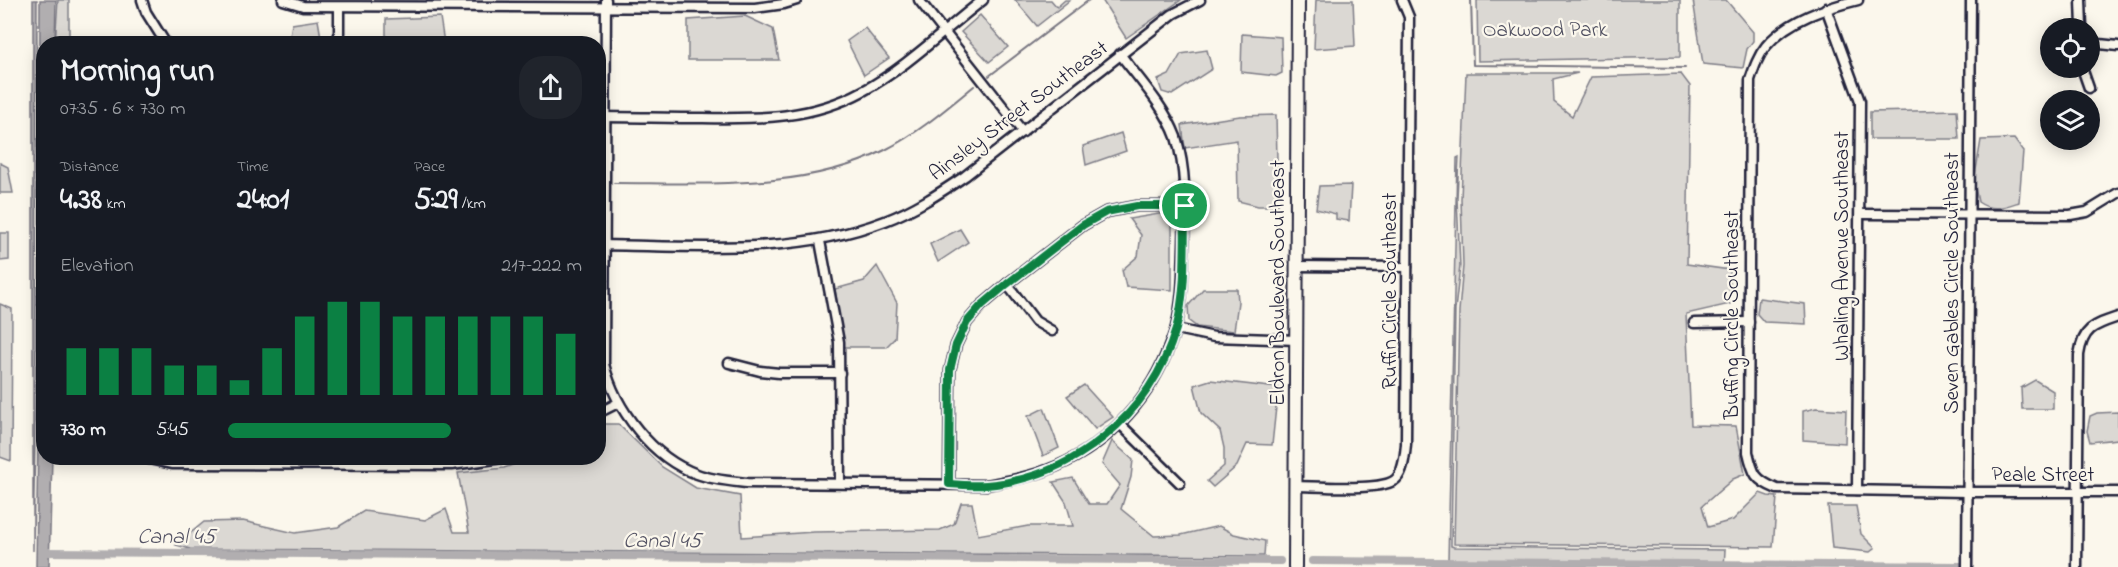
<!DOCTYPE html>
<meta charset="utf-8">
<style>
body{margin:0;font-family:"Indie Flower",sans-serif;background:#20242c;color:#f1f3f6;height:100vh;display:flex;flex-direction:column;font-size:22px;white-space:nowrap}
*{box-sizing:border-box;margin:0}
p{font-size:20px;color:#9ea1a6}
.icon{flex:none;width:33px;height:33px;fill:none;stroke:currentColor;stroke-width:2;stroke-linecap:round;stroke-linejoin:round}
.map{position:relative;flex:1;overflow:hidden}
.drawer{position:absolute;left:36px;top:36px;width:570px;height:429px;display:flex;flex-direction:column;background:#171b24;border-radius:24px;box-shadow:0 3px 15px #0003}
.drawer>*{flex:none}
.tools{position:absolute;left:2040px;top:18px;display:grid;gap:12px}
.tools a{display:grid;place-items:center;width:60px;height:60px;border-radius:50%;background:#171b24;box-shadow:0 3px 15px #0003;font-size:30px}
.pin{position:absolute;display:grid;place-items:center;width:51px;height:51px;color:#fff;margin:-26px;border:3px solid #fff;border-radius:50%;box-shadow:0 2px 6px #0007}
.round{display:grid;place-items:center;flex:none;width:63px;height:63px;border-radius:24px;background:#20242c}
.overview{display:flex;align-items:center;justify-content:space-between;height:102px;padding:0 24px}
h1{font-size:33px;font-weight:700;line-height:45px}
.stats{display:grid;grid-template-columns:repeat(3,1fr);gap:9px;height:102px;padding:6px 24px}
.stats div{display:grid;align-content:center}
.stats b{font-size:30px;font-weight:700}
.stats small{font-size:16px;font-weight:400}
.stats p{font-size:16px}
.chart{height:168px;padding:12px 24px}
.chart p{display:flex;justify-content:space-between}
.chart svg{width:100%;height:108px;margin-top:6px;stroke:#0b8043;stroke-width:6}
ul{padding:0 24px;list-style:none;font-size:20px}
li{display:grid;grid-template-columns:96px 72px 1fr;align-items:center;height:45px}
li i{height:15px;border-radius:8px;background:#0b8043}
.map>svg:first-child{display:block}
</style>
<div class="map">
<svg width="2118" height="567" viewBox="0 0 2118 567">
<rect width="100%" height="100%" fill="#fbf7ec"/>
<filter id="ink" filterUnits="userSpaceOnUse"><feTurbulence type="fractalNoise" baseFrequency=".0167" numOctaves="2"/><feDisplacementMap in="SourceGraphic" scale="12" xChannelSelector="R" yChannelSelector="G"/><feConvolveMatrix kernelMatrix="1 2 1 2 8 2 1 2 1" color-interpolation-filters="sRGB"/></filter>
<g filter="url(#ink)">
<g fill="#dbd8d3" stroke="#7e7d87" stroke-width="1.5">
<polygon points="58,0 69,0 69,43 55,44"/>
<polygon points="1015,0 1051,0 1057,7 1065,0 1070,0 1037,26"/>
<polygon points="1102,0 1181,0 1126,38"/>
<polygon points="1316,0 1353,0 1355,46 1314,49"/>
<polygon points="1477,0 1680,0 1680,57 1478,61"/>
<polygon points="1693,0 1726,0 1753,32 1753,41 1747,49 1743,68 1703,64"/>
<polygon points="980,15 1008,47 989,62 961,32"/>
<polygon points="745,16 773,29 779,60 688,60 688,20"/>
<polygon points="440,17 444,43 386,43 386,19"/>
<polygon points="318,20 322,43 289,43 292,24"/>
<polygon points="865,28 889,58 864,75 847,41"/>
<polygon points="1242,34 1281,37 1282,73 1276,76 1241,72"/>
<polygon points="1207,50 1212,69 1172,95 1162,92 1158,80 1169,75 1181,54"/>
<polygon points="1466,73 1578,73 1553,79 1554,102 1572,116 1591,77 1681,74 1690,86 1687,264 1730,270 1730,304 1686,314 1691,425 1736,426 1745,474 1733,479 1702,506 1708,527 1733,520 1760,493 1768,496 1777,497 1773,547 1454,544 1459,311 1463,266 1461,199"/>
<polygon points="1957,110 1959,139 1870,139 1870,112"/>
<polygon points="1276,115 1278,206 1258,206 1238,201 1237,140 1185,148 1182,125 1240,116"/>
<polygon points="1121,133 1126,151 1086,165 1083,146"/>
<path d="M2014,139L2023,151L2019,202C2004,207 1992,212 1978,202L1974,182L1981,140Z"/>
<polygon points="1459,157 1457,198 1460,266 1455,310 1451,546 1454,547 1725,550 1724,567 1448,560 1457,158"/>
<polygon points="0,163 8,167 13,193 0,193"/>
<polygon points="1351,185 1349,221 1336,219 1336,214 1316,209 1319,186"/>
<polygon points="1159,214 1172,214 1172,290 1126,287 1122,270 1138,256 1141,235 1129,219"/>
<polygon points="960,229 968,242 938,262 930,244"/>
<polygon points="0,233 9,233 9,260 0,261"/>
<polygon points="877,266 897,303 895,338 886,347 844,347 835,289 864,281"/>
<polygon points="1203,289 1237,289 1238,302 1234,331 1197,327 1189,321 1188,306"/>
<polygon points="1759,298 1805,304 1806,324 1764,322 1757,314"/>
<polygon points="0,304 12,309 11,461 0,457"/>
<polygon points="1210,380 1278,388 1272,445 1247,444 1237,466 1213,487 1207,481 1224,466 1224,448 1220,431 1201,413 1194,385"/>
<polygon points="2035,380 2053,391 2053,409 2022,409 2021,388"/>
<polygon points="1084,385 1113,417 1095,429 1067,396"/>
<polygon points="1044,408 1059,448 1043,456 1028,416"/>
<polygon points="1816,408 1846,410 1845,443 1803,440 1803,411"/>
<polygon points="2118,412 2118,439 2090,442 2087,431 2090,416 2097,413"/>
<polygon points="599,424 618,424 662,467 696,488 740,496 742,537 814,532 940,530 954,524 961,503 972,503 978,535 1028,526 1073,526 1066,502 1053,482 1073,478 1089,504 1107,504 1120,485 1102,464 1112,441 1133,460 1131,477 1121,509 1154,536 1181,535 1219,526 1234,534 1265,541 1264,556 190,549 176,545 204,522 243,521 295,533 338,527 364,511 425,520 446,509 454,532 469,532 458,473 504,468 532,458 598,458"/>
<polygon points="1828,506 1856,506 1861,534 1875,548 1870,552 1832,548"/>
</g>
<g fill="#b1aeb0" stroke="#787681" stroke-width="1.5">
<polygon points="33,0 37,0 36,376 33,551"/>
<polygon points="40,0 56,0 55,43 44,44 44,458 52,458 49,567 36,567 39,376"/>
</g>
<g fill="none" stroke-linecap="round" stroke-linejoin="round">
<g stroke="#787681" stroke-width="2">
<polyline points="1471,0 1473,65 1685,68"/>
<polyline points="989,76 1089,0"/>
<path d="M614,183C701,183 806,191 885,150C918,133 946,109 974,86"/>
<polyline points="1824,567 1824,565"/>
</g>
<g stroke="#b1aeb0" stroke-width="8">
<polyline points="43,552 1280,561"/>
<polyline points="1312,561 1962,566"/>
</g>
<g stroke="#22223b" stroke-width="13">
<g id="street">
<polyline points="142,0 146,12 166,44"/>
<polyline points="283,0 303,6 755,8 784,4 797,0"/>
<path d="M606,0L604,364C615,409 652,458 697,474C713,480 729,481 747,483L986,485C1007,481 1027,478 1047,470C1102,450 1145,406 1167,352C1170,344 1174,335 1176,327C1183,300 1183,273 1184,245C1185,209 1187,172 1176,137C1165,107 1139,79 1120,54"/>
<polyline points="919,0 1023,132"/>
<path d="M1858,0C1826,8 1789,19 1766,46C1758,56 1754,68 1750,80L1748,452C1753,474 1755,480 1777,489L1967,492H2118"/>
<polyline points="2081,0 2082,28"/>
<polyline points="339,7 339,44"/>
<polyline points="1826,8 1860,101 1857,490"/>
<polyline points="2090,43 2118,46"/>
<polyline points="2082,68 2089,88"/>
<path d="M598,117C633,117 668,118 703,118C760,119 812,119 863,91C907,67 944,30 983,0"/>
<polyline points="1860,214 2070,215 2087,212 2118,193"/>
<polyline points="820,241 839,342 840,483"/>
<path d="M598,245C695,246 793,256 885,221C914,210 940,193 965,176L1173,14L1200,0"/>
<polyline points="1296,266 1407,267"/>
<polyline points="1007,284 1035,321 1052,331"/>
<polyline points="1694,323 1749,322"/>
<polyline points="1176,329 1214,337 1297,340"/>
<polyline points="729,363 760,371 779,373 840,373"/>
<polyline points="598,413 618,403"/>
<polyline points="1120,424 1180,483"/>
<polyline points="144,458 172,464 452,465 503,458"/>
<polyline points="949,484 950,370 956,345 967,322 981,306 1007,284 1083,225 1106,212 1137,206 1185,206"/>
<path d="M1295,486C1315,486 1383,492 1396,479C1404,471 1405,454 1406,444L1409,17L1402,0"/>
<polyline points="1967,567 1971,0"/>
<path d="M2077,567L2079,355C2083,328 2094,325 2118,317"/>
</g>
</g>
<g stroke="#22223b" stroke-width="16">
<polyline id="secondary" points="1295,567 1298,0"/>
</g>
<use href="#street" stroke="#fbf7ec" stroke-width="8"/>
<use href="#secondary" stroke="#fbf7ec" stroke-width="12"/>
</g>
</g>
<g fill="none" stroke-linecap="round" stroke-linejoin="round" filter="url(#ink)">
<g stroke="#fff" stroke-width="12">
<path id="route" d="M1137,206H1185C1184,246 1187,290 1176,329C1151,414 1074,478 986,485C974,486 961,485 949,484L950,370L956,345L967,322L981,306L1007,284L1083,225L1106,212Z"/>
</g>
<use href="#route" stroke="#0b8043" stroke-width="8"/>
</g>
<g text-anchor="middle" stroke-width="4.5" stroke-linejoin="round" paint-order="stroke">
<g font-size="21" fill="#505061" stroke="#fbf7ec">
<text x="1545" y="36">Oakwood Park</text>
</g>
<g font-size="21" fill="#22223b" stroke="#fbf7ec">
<text transform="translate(1018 110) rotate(-37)" y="7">Ainsley Street Southeast</text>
<text transform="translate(1841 246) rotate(-90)" y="7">Whaling Avenue Southeast</text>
<text transform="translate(1277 283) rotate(-90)" y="7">Eldron Boulevard Southeast</text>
<text transform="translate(1951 283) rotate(-90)" y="7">Seven Gables Circle Southeast</text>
<text transform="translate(1389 291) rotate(-90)" y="7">Ruffin Circle Southeast</text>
<text transform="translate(1731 315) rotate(-90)" y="7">Buffing Circle Southeast</text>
<text x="2043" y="481">Peale Street</text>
</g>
<g font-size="22" font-style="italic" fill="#545364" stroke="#fbf7ec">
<text x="176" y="543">Canal 45</text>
<text x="662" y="547">Canal 45</text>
</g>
</g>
</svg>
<div class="tools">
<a><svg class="icon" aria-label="locate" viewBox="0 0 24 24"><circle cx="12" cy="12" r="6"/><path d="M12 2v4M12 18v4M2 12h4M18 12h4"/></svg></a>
<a><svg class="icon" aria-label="layers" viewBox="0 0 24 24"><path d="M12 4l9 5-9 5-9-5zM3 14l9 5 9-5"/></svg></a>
</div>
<div class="pin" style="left:1185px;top:206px;background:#1e9e55"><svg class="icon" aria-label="arrive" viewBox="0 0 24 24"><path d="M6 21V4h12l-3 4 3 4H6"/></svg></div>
<section class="drawer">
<div class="overview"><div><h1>Morning run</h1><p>07:35 · 6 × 730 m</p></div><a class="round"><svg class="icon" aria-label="share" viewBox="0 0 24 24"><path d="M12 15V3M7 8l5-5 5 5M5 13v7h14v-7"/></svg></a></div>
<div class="stats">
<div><p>Distance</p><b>4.38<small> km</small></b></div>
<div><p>Time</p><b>24:01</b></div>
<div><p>Pace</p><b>5:29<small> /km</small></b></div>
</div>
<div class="chart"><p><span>Elevation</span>217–222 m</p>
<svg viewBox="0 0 160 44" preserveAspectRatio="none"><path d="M5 44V25M15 44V25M25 44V25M35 44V32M45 44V32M55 44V38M65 44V25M75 44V12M85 44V6M95 44V6M105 44V12M115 44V12M125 44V12M135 44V12M145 44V12M155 44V19"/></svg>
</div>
<ul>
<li><b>730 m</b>5:45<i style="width:63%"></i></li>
</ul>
</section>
</div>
